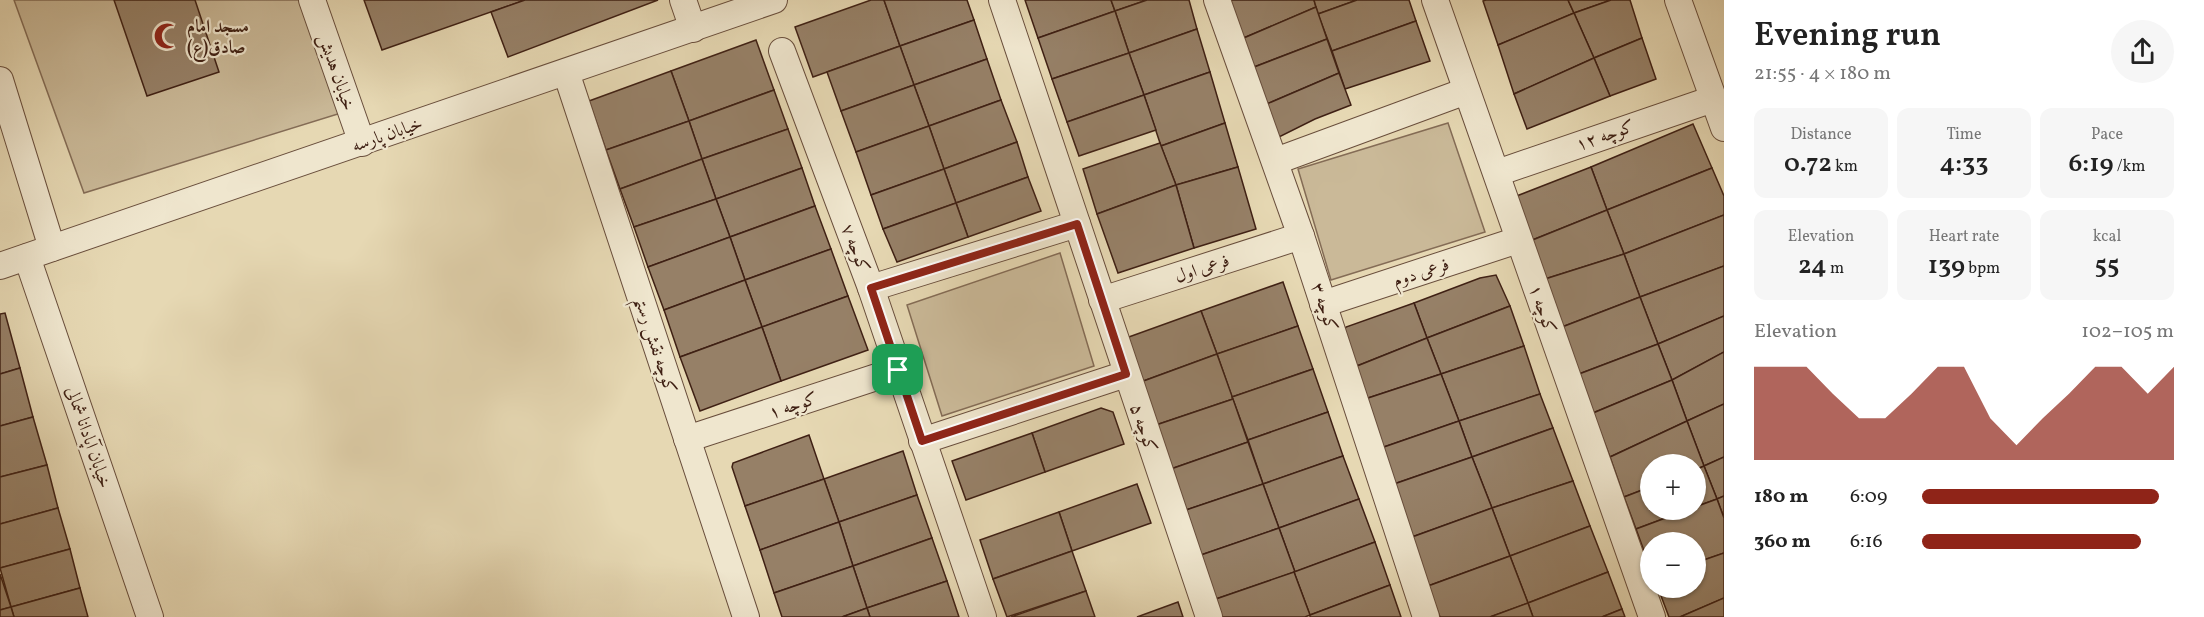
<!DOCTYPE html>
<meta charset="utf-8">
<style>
body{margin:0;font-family:Vollkorn,Amiri,serif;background:#f6f6f6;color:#222;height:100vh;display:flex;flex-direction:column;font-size:22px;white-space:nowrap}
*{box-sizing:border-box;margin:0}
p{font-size:20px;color:#767676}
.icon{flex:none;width:33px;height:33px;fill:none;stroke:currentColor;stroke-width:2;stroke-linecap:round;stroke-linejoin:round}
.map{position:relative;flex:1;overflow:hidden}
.side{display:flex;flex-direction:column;background:#fff;width:480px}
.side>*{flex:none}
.fabs{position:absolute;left:1640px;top:454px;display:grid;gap:12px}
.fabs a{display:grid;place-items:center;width:66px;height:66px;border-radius:50%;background:#fff;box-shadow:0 2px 4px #0004;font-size:30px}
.pin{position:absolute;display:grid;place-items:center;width:51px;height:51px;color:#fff;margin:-26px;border-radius:12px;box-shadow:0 3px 9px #0006}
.round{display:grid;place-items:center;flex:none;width:63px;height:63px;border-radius:32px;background:#f6f6f6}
.headline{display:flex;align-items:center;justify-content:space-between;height:102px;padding:0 30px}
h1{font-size:33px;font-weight:600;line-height:45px}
.figures{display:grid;grid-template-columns:repeat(3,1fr);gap:9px;height:102px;padding:6px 30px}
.figures div{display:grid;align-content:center;border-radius:12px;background:#f6f6f6;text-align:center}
.figures b{font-size:26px;font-weight:600}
.figures small{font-size:16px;font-weight:400}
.figures p{font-size:16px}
.chart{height:168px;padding:12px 30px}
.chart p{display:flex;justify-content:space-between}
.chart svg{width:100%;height:108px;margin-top:6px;fill:#8f2418;opacity:.7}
ul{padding:0 30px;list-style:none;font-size:20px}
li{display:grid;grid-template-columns:96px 72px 1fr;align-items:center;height:45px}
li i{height:15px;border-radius:8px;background:#8f2418}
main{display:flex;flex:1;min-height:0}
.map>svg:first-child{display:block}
</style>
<main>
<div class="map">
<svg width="1724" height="617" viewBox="0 0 1724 617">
<rect width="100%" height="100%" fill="#e6d8b3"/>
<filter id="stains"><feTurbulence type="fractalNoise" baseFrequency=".00333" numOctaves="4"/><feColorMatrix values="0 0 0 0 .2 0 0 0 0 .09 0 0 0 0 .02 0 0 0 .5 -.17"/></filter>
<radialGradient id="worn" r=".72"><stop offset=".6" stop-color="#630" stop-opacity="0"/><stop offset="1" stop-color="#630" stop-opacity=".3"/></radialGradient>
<g fill="#cab998" stroke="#846c56" stroke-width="1.5">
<polygon points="14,0 301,0 341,113 84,193"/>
<polygon points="1448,123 1485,232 1331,280 1298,169"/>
<polygon points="1060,253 1094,366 942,416 907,305"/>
</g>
<g fill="#968067" stroke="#3f2014" stroke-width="1.5">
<polygon points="114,0 195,0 219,72 147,96"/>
<polygon points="364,0 525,0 382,50"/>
<polygon points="525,0 658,0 508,57 491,12"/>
<polygon points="871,0 884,0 900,46 813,77 795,27"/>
<polygon points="884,0 967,0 974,20 900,46"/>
<polygon points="1025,0 1111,0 1115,11 1038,38"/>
<polygon points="1111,0 1147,0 1115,11"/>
<polygon points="1147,0 1189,0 1197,29 1129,53 1115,11"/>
<polygon points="1232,0 1314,0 1316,7 1239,40 1225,3"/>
<polygon points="1314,0 1357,0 1318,14"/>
<polygon points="1357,0 1409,0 1416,21 1332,51 1318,14"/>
<polygon points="1486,0 1568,0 1574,13 1498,45 1483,1"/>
<polygon points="1568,0 1611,0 1574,13"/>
<polygon points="1611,0 1630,0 1642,38 1594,58 1574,13"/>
<polygon points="1316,7 1327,39 1249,69 1239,40"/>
<polygon points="1115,11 1129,53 1052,79 1038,38"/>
<polygon points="1574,13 1594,58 1514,94 1498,45"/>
<polygon points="974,20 987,59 914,85 900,46"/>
<polygon points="1416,21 1430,61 1345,89 1332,51"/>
<polygon points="1197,29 1210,72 1144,95 1129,53"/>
<polygon points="1642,38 1656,79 1610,96 1594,58"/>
<polygon points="1327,39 1339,73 1262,106 1249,69"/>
<polygon points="756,40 774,90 689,121 671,71"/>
<polygon points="900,46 914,85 841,111 827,72"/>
<polygon points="1129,53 1144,95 1067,122 1052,79"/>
<polygon points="1594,58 1610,96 1527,129 1514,94"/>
<polygon points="987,59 1001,100 929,126 914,85"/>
<polygon points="671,71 689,121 606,150 589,101"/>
<polygon points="1210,72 1225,123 1161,146 1144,95"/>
<polygon points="1339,73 1351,105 1315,119 1275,139 1262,106"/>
<polygon points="914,85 929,126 856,152 841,111"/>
<polygon points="774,90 788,129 702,159 689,121"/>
<polygon points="1144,95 1156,130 1079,156 1067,122"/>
<polygon points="1001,100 1017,142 944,169 929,126"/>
<polygon points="689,121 702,159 620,189 606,150"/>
<polygon points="1225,123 1238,167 1176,185 1161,146"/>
<polygon points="1693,124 1712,168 1607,210 1591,167"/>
<polygon points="929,126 944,169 871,195 856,152"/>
<polygon points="788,129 802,168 716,199 702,159"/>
<polygon points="1017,142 1028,177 956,203 944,169"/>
<polygon points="1160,143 1176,185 1097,214 1083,169"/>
<polygon points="702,159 716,199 634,227 620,189"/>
<polygon points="1238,167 1256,229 1194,248 1176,185"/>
<polygon points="1591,167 1607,210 1530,241 1514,197"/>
<polygon points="802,168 815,206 730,237 716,199"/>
<polygon points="1712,168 1724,196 1724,215 1624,254 1607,210"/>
<polygon points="944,169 956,203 883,229 871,195"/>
<polygon points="1028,177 1041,211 968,237 956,203"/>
<polygon points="1176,185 1194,248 1118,273 1097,214"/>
<polygon points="716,199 730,237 648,267 634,227"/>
<polygon points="956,203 968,237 897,262 883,229"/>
<polygon points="815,206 831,249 745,280 730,237"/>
<polygon points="1607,210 1624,254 1545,279 1530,241"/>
<polygon points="1724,215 1724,266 1640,297 1624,254"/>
<polygon points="730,237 745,280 664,310 648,267"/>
<polygon points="831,249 848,296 762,327 745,280"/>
<polygon points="1624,254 1640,297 1562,327 1545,279"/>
<polygon points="1724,266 1724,316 1658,344 1640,297"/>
<polygon points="1496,275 1510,306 1427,338 1414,303 1480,278"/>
<polygon points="745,280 762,327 680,357 664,310"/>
<polygon points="1283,282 1298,326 1217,354 1201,311"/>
<polygon points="848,296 868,350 781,381 762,327"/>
<polygon points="1640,297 1658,344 1579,374 1562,327"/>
<polygon points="1414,303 1427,338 1352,368 1341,336 1346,327"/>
<polygon points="1510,306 1524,346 1441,374 1427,338"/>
<polygon points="1201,311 1217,354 1138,383 1126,338"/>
<polygon points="5,313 20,368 0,374 0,314"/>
<polygon points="1724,316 1724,352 1672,380 1658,344"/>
<polygon points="1298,326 1313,369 1232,397 1217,354"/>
<polygon points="762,327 781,381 700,411 680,357"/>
<polygon points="1427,338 1441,374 1365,399 1352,368"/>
<polygon points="1658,344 1672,380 1593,413 1579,374"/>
<polygon points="1524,346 1540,394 1459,421 1441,374"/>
<polygon points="1724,352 1724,404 1687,421 1672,380"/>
<polygon points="1217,354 1233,399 1153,426 1138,383"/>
<polygon points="20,368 33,417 0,426 0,374"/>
<polygon points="1313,369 1328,412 1248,440 1232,397"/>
<polygon points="1441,374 1459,421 1381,448 1365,399"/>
<polygon points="1672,380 1687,421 1610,457 1593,413"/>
<polygon points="1540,394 1553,428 1472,457 1459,421"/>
<polygon points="1233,399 1248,442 1168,470 1153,426"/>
<polygon points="1724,404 1724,457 1704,466 1687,421"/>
<polygon points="1101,408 1113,412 1124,444 1045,472 1032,433"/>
<polygon points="1328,412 1343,456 1263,484 1248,440"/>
<polygon points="33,417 47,465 0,477 0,426"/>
<polygon points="1459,421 1472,457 1394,484 1381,448"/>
<polygon points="1687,421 1704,466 1695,470 1695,465 1650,465 1650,487 1624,497 1610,457"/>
<polygon points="1553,428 1573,481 1492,508 1472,457"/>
<polygon points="1032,433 1045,472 966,500 952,461"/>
<polygon points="809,435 824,479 745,506 732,467 733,463"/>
<polygon points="1248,442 1263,484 1183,511 1168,470"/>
<polygon points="903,451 917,495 839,522 824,479"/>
<polygon points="1343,456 1359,499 1279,528 1263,484"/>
<polygon points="1472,457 1492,508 1412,537 1394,484"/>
<polygon points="1724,457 1724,496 1717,499 1704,466"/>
<polygon points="47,465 58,508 0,524 0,477"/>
<polygon points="1704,466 1717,499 1695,507 1695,470"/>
<polygon points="824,479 839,522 760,550 745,506"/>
<polygon points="1573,481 1590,526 1510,556 1492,508"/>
<polygon points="1137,484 1151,523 1072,551 1059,512"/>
<polygon points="1263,484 1279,528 1198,556 1183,511"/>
<polygon points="1650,487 1650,510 1687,510 1636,529 1624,497"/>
<polygon points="917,495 932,538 853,566 839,522"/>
<polygon points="1724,496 1724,518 1717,499"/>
<polygon points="1359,499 1375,542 1295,572 1279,528"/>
<polygon points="1717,499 1724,518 1724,553 1695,563 1695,543 1650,543 1650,567 1636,529 1687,510 1695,510 1695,507"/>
<polygon points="58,508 70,549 0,568 0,524"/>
<polygon points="1492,508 1510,556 1428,586 1412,537"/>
<polygon points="1059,512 1072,551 993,579 980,540"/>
<polygon points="839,522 853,566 774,593 760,550"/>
<polygon points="1590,526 1608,572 1528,603 1510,556"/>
<polygon points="1279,528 1295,572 1213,600 1198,556"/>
<polygon points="932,538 947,581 867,608 853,566"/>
<polygon points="1375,542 1390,585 1310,615 1294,572"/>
<polygon points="70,549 80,588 11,607 0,568"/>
<polygon points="1072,551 1086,591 1007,617 993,579"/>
<polygon points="1724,553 1724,598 1680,617 1669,617 1658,588 1695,588 1695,563"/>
<polygon points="1510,556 1528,603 1490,617 1440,617 1428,586"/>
<polygon points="853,566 867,608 842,617 782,617 774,593"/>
<polygon points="1294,572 1310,615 1305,617 1218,617 1213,600"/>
<polygon points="1608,572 1622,609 1602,617 1533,617 1528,603"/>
<polygon points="0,574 11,607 0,610"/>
<polygon points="947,581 959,617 870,617 867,608"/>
<polygon points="1390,585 1401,617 1310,617 1310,615"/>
<polygon points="80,588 88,617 14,617 11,607"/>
<polygon points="1086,591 1095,617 1011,617"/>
<polygon points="1724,598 1724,617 1680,617"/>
<polygon points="1178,602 1183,617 1137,617"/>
<polygon points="1528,603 1533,617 1490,617"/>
<polygon points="11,607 14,617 0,617 0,610"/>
<polygon points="867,608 870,617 842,617"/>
<polygon points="1622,609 1625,617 1602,617"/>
</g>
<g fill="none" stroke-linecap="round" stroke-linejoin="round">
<g stroke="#694e3c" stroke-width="28">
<g id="minor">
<polyline points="312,0 362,143"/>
<polyline points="683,0 693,29"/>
<polyline points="1002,0 1209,617"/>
<polyline points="1217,0 1301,236 1426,617"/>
<polyline points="1435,0 1652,617"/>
<polyline points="1678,0 1724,128"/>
<polyline points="782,51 871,288 983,617"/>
<polyline points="566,72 746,617"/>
<polyline points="0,80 52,248"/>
<polyline points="1276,161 1466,91"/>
<polyline points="1497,173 1713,99"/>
<polyline points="27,257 150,617"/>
<polyline points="0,266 774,0"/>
<polyline points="871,288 1077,224"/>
<polyline points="1102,300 1301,236"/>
<polyline points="1323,304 1518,240"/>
<polyline points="687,439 898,370"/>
<polyline points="922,441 1126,374"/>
</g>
</g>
<use href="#minor" stroke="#efe6ce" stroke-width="26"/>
</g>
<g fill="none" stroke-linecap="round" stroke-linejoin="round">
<g stroke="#fff" stroke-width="12">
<polygon id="route" points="1077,224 1126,374 922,441 871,288"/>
</g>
<use href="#route" stroke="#8f2418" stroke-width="8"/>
</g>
<defs>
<g id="mosque-bare" transform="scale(2.07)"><path d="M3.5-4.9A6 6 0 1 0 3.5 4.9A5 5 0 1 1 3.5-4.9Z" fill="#8f2418" stroke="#efe6ce" stroke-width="2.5" paint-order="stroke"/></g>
</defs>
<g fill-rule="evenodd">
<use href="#mosque-bare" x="167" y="36"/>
</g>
<g text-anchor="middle" stroke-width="4.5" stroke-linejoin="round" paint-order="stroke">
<g font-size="18" font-weight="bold" fill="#3f2014" stroke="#efe6ce" text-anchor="start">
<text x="187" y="32">مسجد امام<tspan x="187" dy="21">صادق(ع)</tspan></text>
</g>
<g font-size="18" fill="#3f2014" stroke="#efe6ce">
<text transform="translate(337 72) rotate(71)" y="6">خیابان هدیش</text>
<text transform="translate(387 134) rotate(-19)" y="6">خیابان پارسه</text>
<text transform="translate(1605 135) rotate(-19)" y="6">کوچه ۱۲</text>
<text transform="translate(856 248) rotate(69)" y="6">کوچه ۷</text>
<text transform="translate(1202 268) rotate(-18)" y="6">فرعی اول</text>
<text transform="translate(1421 272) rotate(-18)" y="6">فرعی دوم</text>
<text transform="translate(1325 307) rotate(72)" y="6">کوچه ۳</text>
<text transform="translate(1543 309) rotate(71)" y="6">کوچه ۱</text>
<text transform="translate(656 345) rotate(72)" y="6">کوچه نقش رستم</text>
<text transform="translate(793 405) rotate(-18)" y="6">کوچه ۱</text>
<text transform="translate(1144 428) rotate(71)" y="6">کوچه ۵</text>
<text transform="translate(89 437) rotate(71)" y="6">خیابان آپادانا شمالی</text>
</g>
</g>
<rect width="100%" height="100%" filter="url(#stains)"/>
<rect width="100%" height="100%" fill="url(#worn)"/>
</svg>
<div class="fabs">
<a>+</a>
<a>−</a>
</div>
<div class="pin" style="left:898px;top:370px;background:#1e9e55"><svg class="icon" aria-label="arrive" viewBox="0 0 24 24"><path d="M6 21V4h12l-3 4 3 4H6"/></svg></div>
</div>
<section class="side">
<div class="headline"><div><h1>Evening run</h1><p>21:55 · 4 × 180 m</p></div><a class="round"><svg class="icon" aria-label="share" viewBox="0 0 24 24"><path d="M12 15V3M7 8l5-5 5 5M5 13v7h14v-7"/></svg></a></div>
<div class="figures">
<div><p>Distance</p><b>0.72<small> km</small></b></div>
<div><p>Time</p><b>4:33</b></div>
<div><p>Pace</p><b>6:19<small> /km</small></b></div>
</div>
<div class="figures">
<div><p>Elevation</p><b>24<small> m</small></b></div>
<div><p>Heart rate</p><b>139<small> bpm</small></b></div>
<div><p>kcal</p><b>55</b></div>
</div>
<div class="chart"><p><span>Elevation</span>102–105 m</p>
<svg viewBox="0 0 160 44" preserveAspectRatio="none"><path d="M0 44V6L10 6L20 6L30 17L40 27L50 27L60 17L70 6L80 6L90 27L100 38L110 27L120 17L130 6L140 6L150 17L160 6V44z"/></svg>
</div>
<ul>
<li><b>180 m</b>6:09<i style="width:94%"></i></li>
<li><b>360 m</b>6:16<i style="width:87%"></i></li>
</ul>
</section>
</main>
